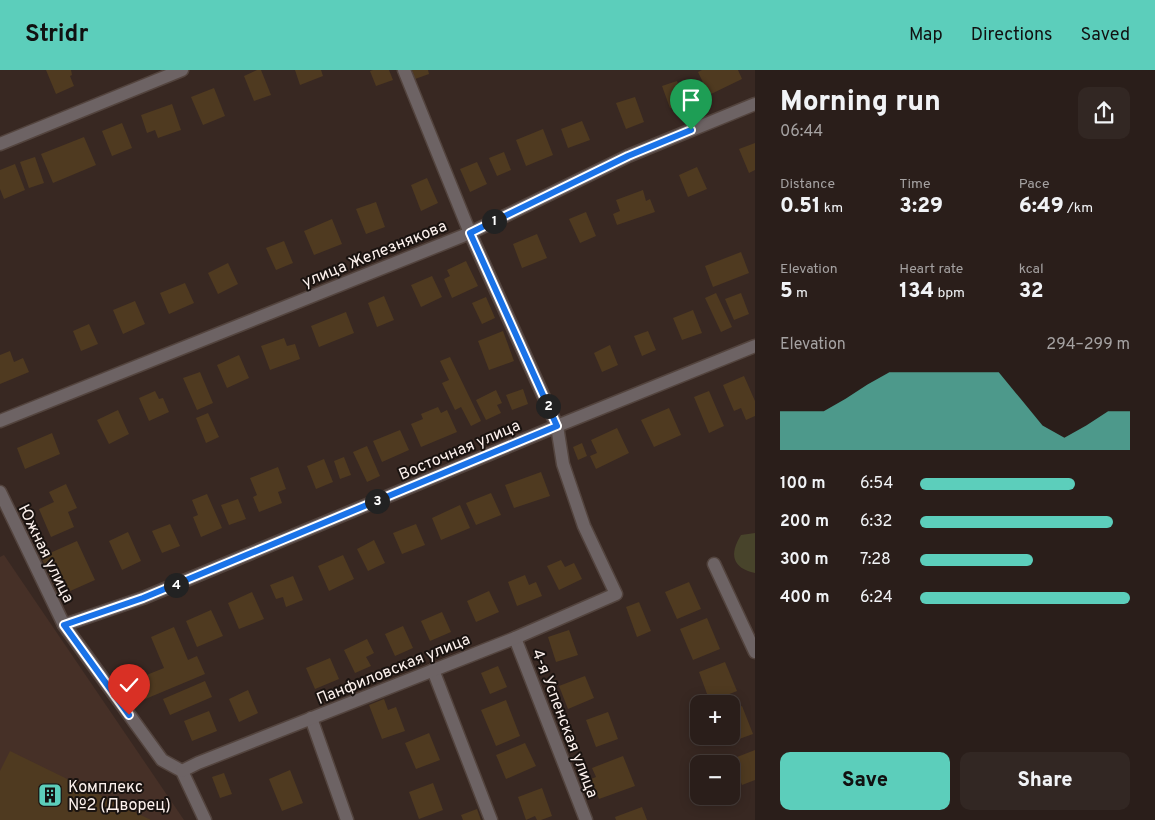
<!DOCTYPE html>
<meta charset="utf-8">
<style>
body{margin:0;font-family:Overpass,sans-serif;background:#322723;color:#f1f3f6;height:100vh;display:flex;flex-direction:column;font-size:19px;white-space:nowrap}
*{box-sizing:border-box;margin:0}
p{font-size:16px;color:#a5a2a2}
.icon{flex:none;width:28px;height:28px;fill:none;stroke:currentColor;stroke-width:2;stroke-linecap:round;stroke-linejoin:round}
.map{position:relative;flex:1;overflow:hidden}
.details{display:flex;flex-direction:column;background:#2a1e1a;width:400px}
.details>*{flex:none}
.buttons{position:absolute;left:690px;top:625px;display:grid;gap:10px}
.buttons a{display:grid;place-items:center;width:50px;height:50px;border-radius:10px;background:#2a1e1a;box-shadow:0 2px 12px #0003,0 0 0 1px #463c39;font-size:25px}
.pin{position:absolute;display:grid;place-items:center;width:42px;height:42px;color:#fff;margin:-51px -21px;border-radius:50% 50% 50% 0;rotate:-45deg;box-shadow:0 0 5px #0007}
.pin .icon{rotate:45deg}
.km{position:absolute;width:25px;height:25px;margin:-12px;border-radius:50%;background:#222;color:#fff;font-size:14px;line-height:25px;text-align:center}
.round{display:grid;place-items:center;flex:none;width:52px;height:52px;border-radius:10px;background:#322723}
.headline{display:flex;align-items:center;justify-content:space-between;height:85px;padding:0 25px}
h1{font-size:28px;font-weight:800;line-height:38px}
.metrics{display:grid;grid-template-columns:repeat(3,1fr);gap:8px;height:85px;padding:5px 25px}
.metrics div{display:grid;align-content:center}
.metrics b{font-size:21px;font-weight:800}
.metrics small{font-size:14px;font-weight:400}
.metrics p{font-size:14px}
.chart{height:140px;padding:10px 25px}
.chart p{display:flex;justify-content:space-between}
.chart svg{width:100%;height:90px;margin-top:5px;fill:#5ccebb;opacity:.7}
.primary-button{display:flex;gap:10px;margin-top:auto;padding:10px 25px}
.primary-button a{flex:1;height:58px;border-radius:10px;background:#5ccebb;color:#111;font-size:20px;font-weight:800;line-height:58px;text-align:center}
.primary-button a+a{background:#322723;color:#f1f3f6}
ul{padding:0 25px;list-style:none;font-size:16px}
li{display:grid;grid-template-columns:80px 60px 1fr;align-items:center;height:38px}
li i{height:12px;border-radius:6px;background:#5ccebb}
header{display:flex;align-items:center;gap:30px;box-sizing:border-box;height:70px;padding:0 25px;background:#5ccebb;color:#111}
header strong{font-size:24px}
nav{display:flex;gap:28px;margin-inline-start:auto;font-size:18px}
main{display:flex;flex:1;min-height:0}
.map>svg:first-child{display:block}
</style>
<header>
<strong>Stridr</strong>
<nav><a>Map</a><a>Directions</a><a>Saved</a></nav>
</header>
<main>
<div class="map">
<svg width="755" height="750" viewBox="0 0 755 750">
<rect width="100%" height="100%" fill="#382822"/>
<polygon fill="#463027" points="4,485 184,750 0,750 0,487"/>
<path fill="#48442b" d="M755,463V503C732,498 729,484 741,465Z"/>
<g fill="#4f3a20">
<polygon points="46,0 71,0 72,5 70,6 74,16 56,24"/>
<polygon points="257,0 261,0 271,25 254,31 244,6"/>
<polygon points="295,0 321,0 323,6 300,15"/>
<polygon points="373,0 389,0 393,10 376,16 370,1"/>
<polygon points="412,0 428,0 429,4 415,9"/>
<polygon points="702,0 738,0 742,9 709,25 698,2"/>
<polygon points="677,11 685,33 670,38 662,16"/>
<polygon points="214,18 225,46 203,55 191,27"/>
<polygon points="635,27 644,52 626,59 616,33"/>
<polygon points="172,34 181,60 158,68 155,60 147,63 141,45"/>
<polygon points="582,51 590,70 568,78 561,59"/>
<polygon points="122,53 132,78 112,86 102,61"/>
<polygon points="543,59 553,85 526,96 516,70"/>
<polygon points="84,67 96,95 53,113 41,84"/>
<polygon points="755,73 755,100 749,103 739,79"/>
<polygon points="504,82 511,100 497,106 489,88"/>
<polygon points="35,87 44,113 29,118 20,92"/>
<polygon points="477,92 487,114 470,122 460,99"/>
<polygon points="15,94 25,120 4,129 0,119 0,100"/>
<polygon points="697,97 707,119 688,127 679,105"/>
<polygon points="427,108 438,133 421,141 411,115"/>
<polygon points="643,120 646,131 650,129 655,142 617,155 613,144 620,141 616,130"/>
<polygon points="376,132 385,157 366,164 356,139"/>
<polygon points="586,142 596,166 580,173 569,149"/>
<polygon points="332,149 342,174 314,185 304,161"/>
<polygon points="537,164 547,188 522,198 513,174"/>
<polygon points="284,171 293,193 276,200 266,178"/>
<polygon points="741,182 749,203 713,217 705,196"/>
<polygon points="466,191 478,216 452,228 444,209 450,206 447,200"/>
<polygon points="228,193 238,214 218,224 208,203"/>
<polygon points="432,206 442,227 421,237 411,215"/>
<polygon points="185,213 194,233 169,244 160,223"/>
<polygon points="716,223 732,257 721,262 705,228"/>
<polygon points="741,223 749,244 734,250 725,229"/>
<polygon points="384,226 394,250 377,257 368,233"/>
<polygon points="486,227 495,248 482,254 472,233"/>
<polygon points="135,231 145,254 123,264 113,240"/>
<polygon points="693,240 702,263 682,270 673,248"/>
<polygon points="346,242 354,263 319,277 311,256"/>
<polygon points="89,254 98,274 81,281 73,261"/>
<polygon points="503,261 514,291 489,300 478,271"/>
<polygon points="648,261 656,280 642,286 634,266"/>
<polygon points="284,268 287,276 295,274 300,289 270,300 261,276"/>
<polygon points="610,275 618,295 602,302 594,283"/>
<polygon points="10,281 14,292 23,288 29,302 0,314 0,285"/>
<polygon points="239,285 249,308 227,318 217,295"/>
<polygon points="450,287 481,351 471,356 461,337 455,340 442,313 449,310 440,291"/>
<polygon points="200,302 213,333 197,340 183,308"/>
<polygon points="744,306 755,331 755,346 746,350 741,338 734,341 723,315"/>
<polygon points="523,319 528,334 512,340 506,325"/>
<polygon points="496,320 502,333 497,335 501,343 486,350 476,330"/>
<polygon points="155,321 159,329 163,328 169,342 149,351 139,328"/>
<polygon points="709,321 724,356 709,363 694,327"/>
<polygon points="438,337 441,343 447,340 457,362 421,377 411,354 423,349 421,344"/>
<polygon points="669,338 681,365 654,377 641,350"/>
<polygon points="118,340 129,364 109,374 97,350"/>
<polygon points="208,343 219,367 206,373 196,348"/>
<polygon points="617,358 629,383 596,399 590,386 597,383 591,370"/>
<polygon points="400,360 409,380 382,392 373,371"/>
<polygon points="52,363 60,384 25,399 17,378"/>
<polygon points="582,373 587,386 578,390 573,377"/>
<polygon points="367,376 380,406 367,412 353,382"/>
<polygon points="344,387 351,405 340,409 334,391"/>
<polygon points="324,389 333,412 316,419 307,396"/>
<polygon points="278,397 286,419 278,422 282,433 259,442 253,427 257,425 250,408"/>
<polygon points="541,402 550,426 514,438 505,415"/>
<polygon points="66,414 77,438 68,442 74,457 51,467 39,439 54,432 49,422"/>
<polygon points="491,423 501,445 476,455 466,433"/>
<polygon points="207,424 222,458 201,467 193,447 198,445 192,430"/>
<polygon points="238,429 246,449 229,455 221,435"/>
<polygon points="460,435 470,458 441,470 432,448"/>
<polygon points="170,454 180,476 162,483 152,461"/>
<polygon points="416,454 425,475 402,484 393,463"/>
<polygon points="128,462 141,491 122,500 109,471"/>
<polygon points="374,470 385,493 368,501 357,479"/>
<polygon points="77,471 95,510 59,526 41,487"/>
<polygon points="343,485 354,509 329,521 318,496"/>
<polygon points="561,490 565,497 574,493 582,509 559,520 547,496"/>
<polygon points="525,505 529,515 536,512 542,526 517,536 508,512"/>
<polygon points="293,506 303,530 286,537 283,527 276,529 270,515"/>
<polygon points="689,512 701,539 677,549 665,522"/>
<polygon points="489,521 499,542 476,552 467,531"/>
<polygon points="252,522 264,549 239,559 228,533"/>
<polygon points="639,532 651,561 637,567 626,537"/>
<polygon points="211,540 223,566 197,577 186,551"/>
<polygon points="442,542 451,562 430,571 421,551"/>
<polygon points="707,548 720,579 693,590 680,559"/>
<polygon points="403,556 413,578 395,586 385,564"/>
<polygon points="174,557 188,590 197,586 205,604 143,630 134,610 164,598 151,567"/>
<polygon points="569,560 578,585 556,592 548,567"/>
<polygon points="367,569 374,583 366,587 371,596 355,603 344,580"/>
<polygon points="330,588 339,609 315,619 306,598"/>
<polygon points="725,592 737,621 710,632 699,602"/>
<polygon points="498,596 507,617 490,624 481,603"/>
<polygon points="585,606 594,628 568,639 559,616"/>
<polygon points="205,611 212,627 170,645 163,629"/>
<polygon points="248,620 258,643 239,652 229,629"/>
<polygon points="384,629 388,640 396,637 405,661 382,669 369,635"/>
<polygon points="506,630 520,666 496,676 481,640"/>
<polygon points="742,636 753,664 728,673 725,666 731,666 731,640"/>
<polygon points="209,641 217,661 192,671 184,651"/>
<polygon points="608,642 618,669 596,677 586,650"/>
<polygon points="429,663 440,690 416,699 405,673"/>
<polygon points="525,673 536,696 506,709 496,685"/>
<polygon points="755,680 755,710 742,715 732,689"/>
<polygon points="10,681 151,750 0,750 0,701"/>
<polygon points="623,686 635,716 599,729 591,709 596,707 592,698"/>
<polygon points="290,700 303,733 282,741 269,709"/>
<polygon points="224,703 232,724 220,728 212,707"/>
<polygon points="433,713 443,740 419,749 409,722"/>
<polygon points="542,718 552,746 541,750 537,750 535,746 526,750 518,727"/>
<polygon points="642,737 647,750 616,750 615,747"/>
<polygon points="477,739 481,750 463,750 461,745"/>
</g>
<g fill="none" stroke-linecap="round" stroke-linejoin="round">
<g stroke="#53443e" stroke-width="15">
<g id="minor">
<polyline points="0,74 182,0"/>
<polyline points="0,351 470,163 628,86 755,34"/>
<polyline points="0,422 64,555 162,690 182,701 205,750"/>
<polyline points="714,494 755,582"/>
<polyline points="64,555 143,528 557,356 755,276"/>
<polyline points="515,568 586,750"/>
<polyline points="433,600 491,750"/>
<polyline points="311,648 347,750"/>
<polyline points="182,701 198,693 515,568 616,524 584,456 563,394 557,356 470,163 404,0"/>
</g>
</g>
<use href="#minor" stroke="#6d6364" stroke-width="12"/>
</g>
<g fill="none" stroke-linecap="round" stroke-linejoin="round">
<g stroke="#fff" stroke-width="10">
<polyline id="route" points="129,645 64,555 143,528 557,356 470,163 628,86 691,60"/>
</g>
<use href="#route" stroke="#1a73e8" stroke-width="6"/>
</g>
<defs>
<g id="building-square" transform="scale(1.25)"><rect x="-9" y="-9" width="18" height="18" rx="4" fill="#5ccebb" stroke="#1a1310"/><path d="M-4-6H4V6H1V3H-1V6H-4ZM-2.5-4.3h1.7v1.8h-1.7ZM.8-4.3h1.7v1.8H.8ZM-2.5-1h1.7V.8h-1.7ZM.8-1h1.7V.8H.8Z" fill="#111"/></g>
</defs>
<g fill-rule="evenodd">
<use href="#building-square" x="50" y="725"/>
</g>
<g text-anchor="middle" stroke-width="4" stroke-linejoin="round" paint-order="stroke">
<g font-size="16" fill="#fcf1ed" stroke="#1a1310">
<text transform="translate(374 183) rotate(-22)" y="6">улица Железнякова</text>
<text transform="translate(459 379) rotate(-23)" y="6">Восточная улица</text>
<text transform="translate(47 483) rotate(64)" y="6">Южная улица</text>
<text transform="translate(393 598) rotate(-22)" y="6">Панфиловская улица</text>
<text transform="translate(566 653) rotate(69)" y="6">4-я Успенская улица</text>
</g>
<g font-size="16" fill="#fcf1ed" stroke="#1a1310" text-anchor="start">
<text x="68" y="722">Комплекс<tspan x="68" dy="18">№2 (Дворец)</tspan></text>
</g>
</g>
</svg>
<div class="buttons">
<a>+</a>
<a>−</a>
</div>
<div class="pin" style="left:691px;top:60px;background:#1e9e55"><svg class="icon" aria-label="arrive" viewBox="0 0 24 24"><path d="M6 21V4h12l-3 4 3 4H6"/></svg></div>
<div class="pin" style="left:129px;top:645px;background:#d93025"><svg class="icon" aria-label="check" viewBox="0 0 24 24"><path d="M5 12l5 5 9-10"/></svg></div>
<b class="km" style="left:494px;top:151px">1</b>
<b class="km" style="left:548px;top:336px">2</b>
<b class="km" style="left:377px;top:431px">3</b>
<b class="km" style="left:176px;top:515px">4</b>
</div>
<section class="details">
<div class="headline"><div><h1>Morning run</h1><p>06:44</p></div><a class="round"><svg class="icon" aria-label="share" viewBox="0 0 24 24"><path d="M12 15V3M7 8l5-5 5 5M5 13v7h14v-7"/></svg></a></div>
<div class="metrics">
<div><p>Distance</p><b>0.51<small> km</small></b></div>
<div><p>Time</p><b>3:29</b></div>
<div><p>Pace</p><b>6:49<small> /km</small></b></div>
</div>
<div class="metrics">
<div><p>Elevation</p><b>5<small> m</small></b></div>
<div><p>Heart rate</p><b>134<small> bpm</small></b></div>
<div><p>kcal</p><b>32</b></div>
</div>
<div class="chart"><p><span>Elevation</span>294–299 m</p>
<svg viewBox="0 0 160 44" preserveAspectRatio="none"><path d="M0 44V25L10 25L20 25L30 19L40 12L50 6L60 6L70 6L80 6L90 6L100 6L110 19L120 32L130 38L140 32L150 25L160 25V44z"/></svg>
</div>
<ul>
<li><b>100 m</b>6:54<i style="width:74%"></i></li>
<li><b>200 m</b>6:32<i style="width:92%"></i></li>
<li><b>300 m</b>7:28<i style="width:54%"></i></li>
<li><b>400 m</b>6:24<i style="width:100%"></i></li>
</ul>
<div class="primary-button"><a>Save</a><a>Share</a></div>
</section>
</main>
